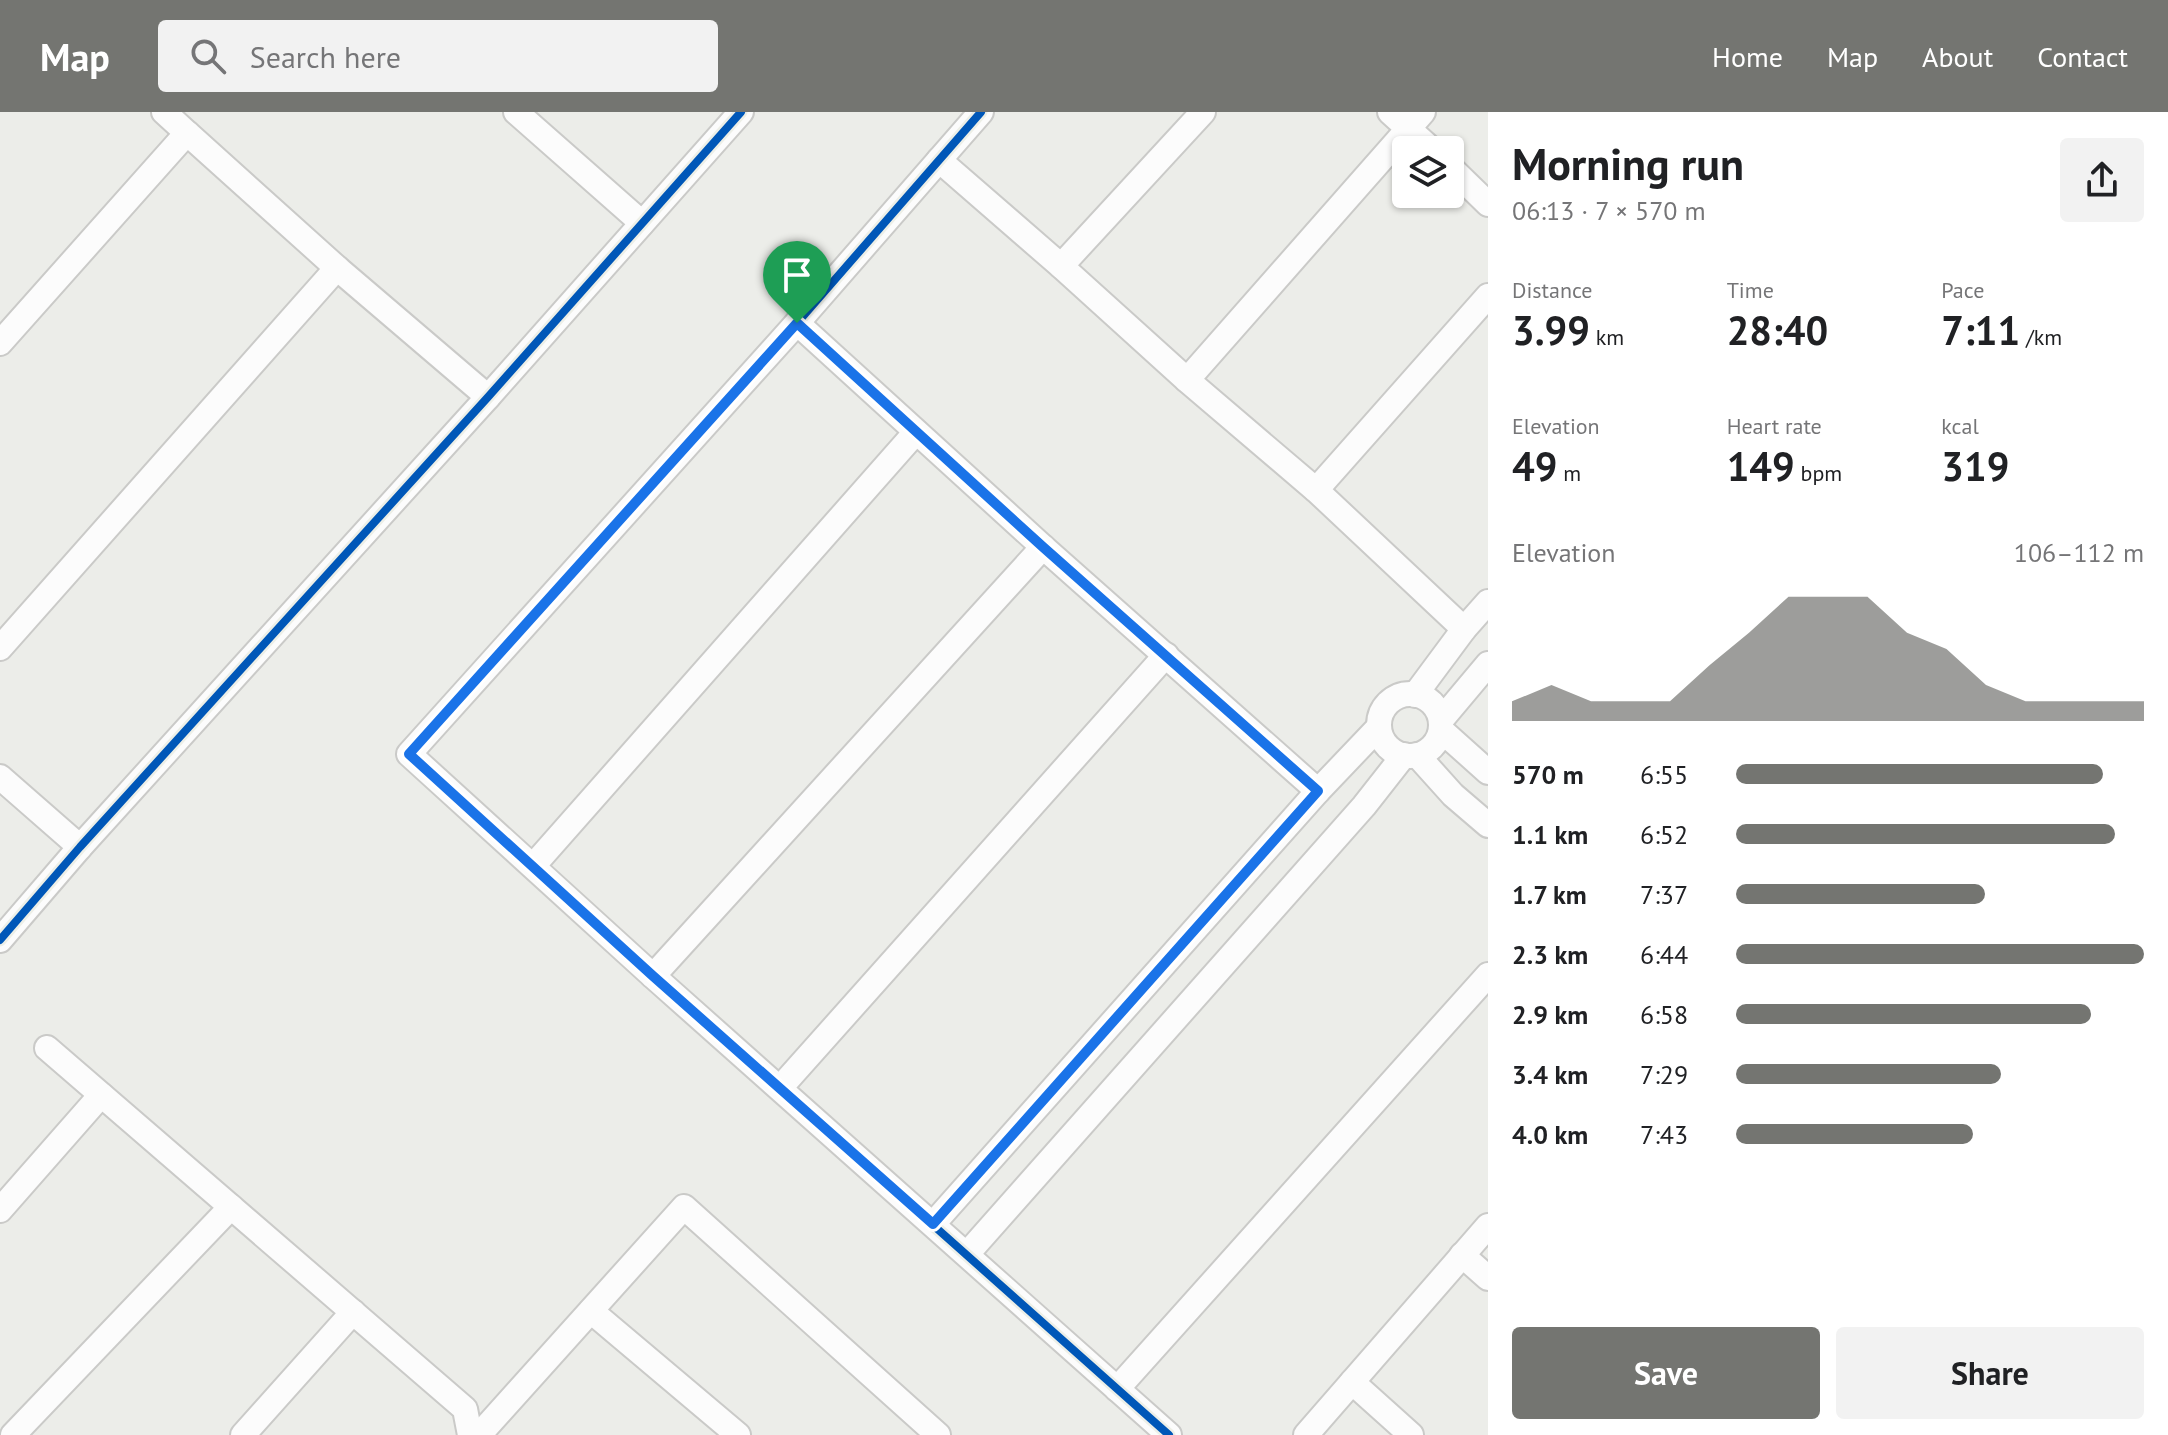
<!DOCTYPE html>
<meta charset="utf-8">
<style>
body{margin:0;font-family:"PT Sans",sans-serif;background:#f2f2f2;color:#202124;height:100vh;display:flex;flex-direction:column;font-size:30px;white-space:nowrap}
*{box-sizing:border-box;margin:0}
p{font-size:26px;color:#757577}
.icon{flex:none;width:44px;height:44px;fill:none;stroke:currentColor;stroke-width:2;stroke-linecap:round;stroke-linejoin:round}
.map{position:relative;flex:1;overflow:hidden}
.side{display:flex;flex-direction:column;background:#fff;width:680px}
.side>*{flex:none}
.fabs{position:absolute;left:1392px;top:24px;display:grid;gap:16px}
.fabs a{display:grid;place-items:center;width:72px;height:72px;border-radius:8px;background:#fff;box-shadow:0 2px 6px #0004;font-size:40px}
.pin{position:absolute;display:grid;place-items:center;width:68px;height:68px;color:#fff;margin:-82px -34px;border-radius:50% 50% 50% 0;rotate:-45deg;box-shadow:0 0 8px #0007}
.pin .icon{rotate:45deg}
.round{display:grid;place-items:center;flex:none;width:84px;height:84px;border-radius:8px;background:#f2f2f2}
.head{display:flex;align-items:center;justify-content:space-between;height:136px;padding:0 24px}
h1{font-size:44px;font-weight:700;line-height:60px}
.stats{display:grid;grid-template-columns:repeat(3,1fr);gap:12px;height:136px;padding:8px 24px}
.stats div{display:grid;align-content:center}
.stats b{font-size:40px;font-weight:700}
.stats small{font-size:22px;font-weight:400}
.stats p{font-size:22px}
.chart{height:224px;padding:16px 24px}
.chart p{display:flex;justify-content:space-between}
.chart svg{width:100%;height:144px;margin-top:8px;fill:#747571;opacity:.7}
.button{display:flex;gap:16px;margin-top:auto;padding:16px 24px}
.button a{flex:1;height:92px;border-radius:8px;background:#747571;color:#fff;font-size:32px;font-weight:700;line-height:92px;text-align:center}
.button a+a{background:#f2f2f2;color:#202124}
ul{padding:0 24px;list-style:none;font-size:26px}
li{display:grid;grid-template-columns:128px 96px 1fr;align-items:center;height:60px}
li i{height:20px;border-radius:10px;background:#747571}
header{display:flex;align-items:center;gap:48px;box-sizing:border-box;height:112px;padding:0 40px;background:#747571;color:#fff}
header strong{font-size:38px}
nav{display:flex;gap:44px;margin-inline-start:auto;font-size:28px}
.search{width:560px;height:72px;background:#f2f2f2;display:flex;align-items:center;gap:20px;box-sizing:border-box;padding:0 28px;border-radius:8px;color:#757577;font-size:30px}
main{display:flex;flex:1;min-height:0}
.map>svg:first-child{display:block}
</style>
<header>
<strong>Map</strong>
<div class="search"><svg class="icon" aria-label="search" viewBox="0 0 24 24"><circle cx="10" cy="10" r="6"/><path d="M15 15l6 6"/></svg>Search here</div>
<nav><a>Home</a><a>Map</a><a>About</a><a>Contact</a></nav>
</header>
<main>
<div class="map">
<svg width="1488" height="1323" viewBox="0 0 1488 1323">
<rect width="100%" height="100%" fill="#ecede9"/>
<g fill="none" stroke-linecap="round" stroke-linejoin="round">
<g stroke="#cacac8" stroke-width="28">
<g id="street">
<polyline points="164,0 187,21"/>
<polyline points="516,0 642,111"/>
<polyline points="981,0 797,211 409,642 653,864 1169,1323"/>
<polyline points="1390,0 1432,38"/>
<polyline points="939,48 1061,154 1187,268 1316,378 1464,517"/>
<polyline points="1450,55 1488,92"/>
<polyline points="1061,154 1203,0"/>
<polyline points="337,156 488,285"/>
<polyline points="797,211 1043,435 1318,679"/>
<polyline points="0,231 187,21 337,156 0,536"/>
<polyline points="1187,268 1423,0"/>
<polyline points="1316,378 1488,184"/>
<circle cx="1410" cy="613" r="31"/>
<polyline points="1415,583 1464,517 1488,490"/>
<polyline points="1441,608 1488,552"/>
<polyline points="1441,618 1488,660"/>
<polyline points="1417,643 1453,683 1488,713"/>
<polyline points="0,665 80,735"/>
<polyline points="533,754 916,320"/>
<polyline points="0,828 80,735 488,285 741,0"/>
<polyline points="653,864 1043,435"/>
<polyline points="47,936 465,1297 470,1323"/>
<polyline points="780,976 1166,543"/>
<polyline points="0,1098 101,983"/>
<polyline points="933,1112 1318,679 1379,615"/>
<polyline points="967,1142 1364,694 1404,643"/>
<polyline points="1462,1143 1488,1166"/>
<polyline points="591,1199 738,1323"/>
<polyline points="1352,1270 1411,1323"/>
<polyline points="1117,1277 1488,863"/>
<polyline points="13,1323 231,1095"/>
<polyline points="243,1323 353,1200"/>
<polyline points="479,1323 684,1095 938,1323"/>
<polyline points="1306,1323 1488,1114"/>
</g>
</g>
<use href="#street" stroke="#fcfcfc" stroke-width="24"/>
<g stroke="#edefe7" stroke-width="13">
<g id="cycleway">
<polyline points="981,0 797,211 409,642 653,864 1169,1323"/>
<polyline points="0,828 80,735 488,285 741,0"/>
</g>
</g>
<use href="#cycleway" stroke="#0057b8" stroke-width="8"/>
</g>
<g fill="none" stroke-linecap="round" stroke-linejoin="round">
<g stroke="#fff" stroke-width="16">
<polygon id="route" points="797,211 1043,435 1318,679 933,1112 653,864 409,642"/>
</g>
<use href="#route" stroke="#1a73e8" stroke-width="10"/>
</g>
</svg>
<div class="fabs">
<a><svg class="icon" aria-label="layers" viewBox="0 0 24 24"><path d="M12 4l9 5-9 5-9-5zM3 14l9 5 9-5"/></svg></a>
</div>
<div class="pin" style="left:797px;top:211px;background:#1e9e55"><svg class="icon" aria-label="arrive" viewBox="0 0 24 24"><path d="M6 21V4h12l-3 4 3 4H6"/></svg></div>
</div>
<section class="side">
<div class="head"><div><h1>Morning run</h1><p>06:13 · 7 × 570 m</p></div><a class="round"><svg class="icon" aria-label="share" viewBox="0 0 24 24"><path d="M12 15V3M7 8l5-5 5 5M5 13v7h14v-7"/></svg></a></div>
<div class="stats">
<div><p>Distance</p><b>3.99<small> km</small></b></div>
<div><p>Time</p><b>28:40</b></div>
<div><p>Pace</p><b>7:11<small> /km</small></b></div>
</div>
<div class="stats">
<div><p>Elevation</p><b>49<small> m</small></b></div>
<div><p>Heart rate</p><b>149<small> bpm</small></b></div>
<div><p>kcal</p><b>319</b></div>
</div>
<div class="chart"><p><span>Elevation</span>106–112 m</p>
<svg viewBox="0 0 160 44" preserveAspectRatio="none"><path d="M0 44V38L10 33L20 38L30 38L40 38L50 27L60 17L70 6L80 6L90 6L100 17L110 22L120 33L130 38L140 38L150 38L160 38V44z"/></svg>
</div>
<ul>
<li><b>570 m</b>6:55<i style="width:90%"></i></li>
<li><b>1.1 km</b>6:52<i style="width:93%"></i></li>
<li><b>1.7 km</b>7:37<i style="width:61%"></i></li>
<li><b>2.3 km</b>6:44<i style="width:100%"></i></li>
<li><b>2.9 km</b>6:58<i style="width:87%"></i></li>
<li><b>3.4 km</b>7:29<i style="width:65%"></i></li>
<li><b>4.0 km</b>7:43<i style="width:58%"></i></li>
</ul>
<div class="button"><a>Save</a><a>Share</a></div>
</section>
</main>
